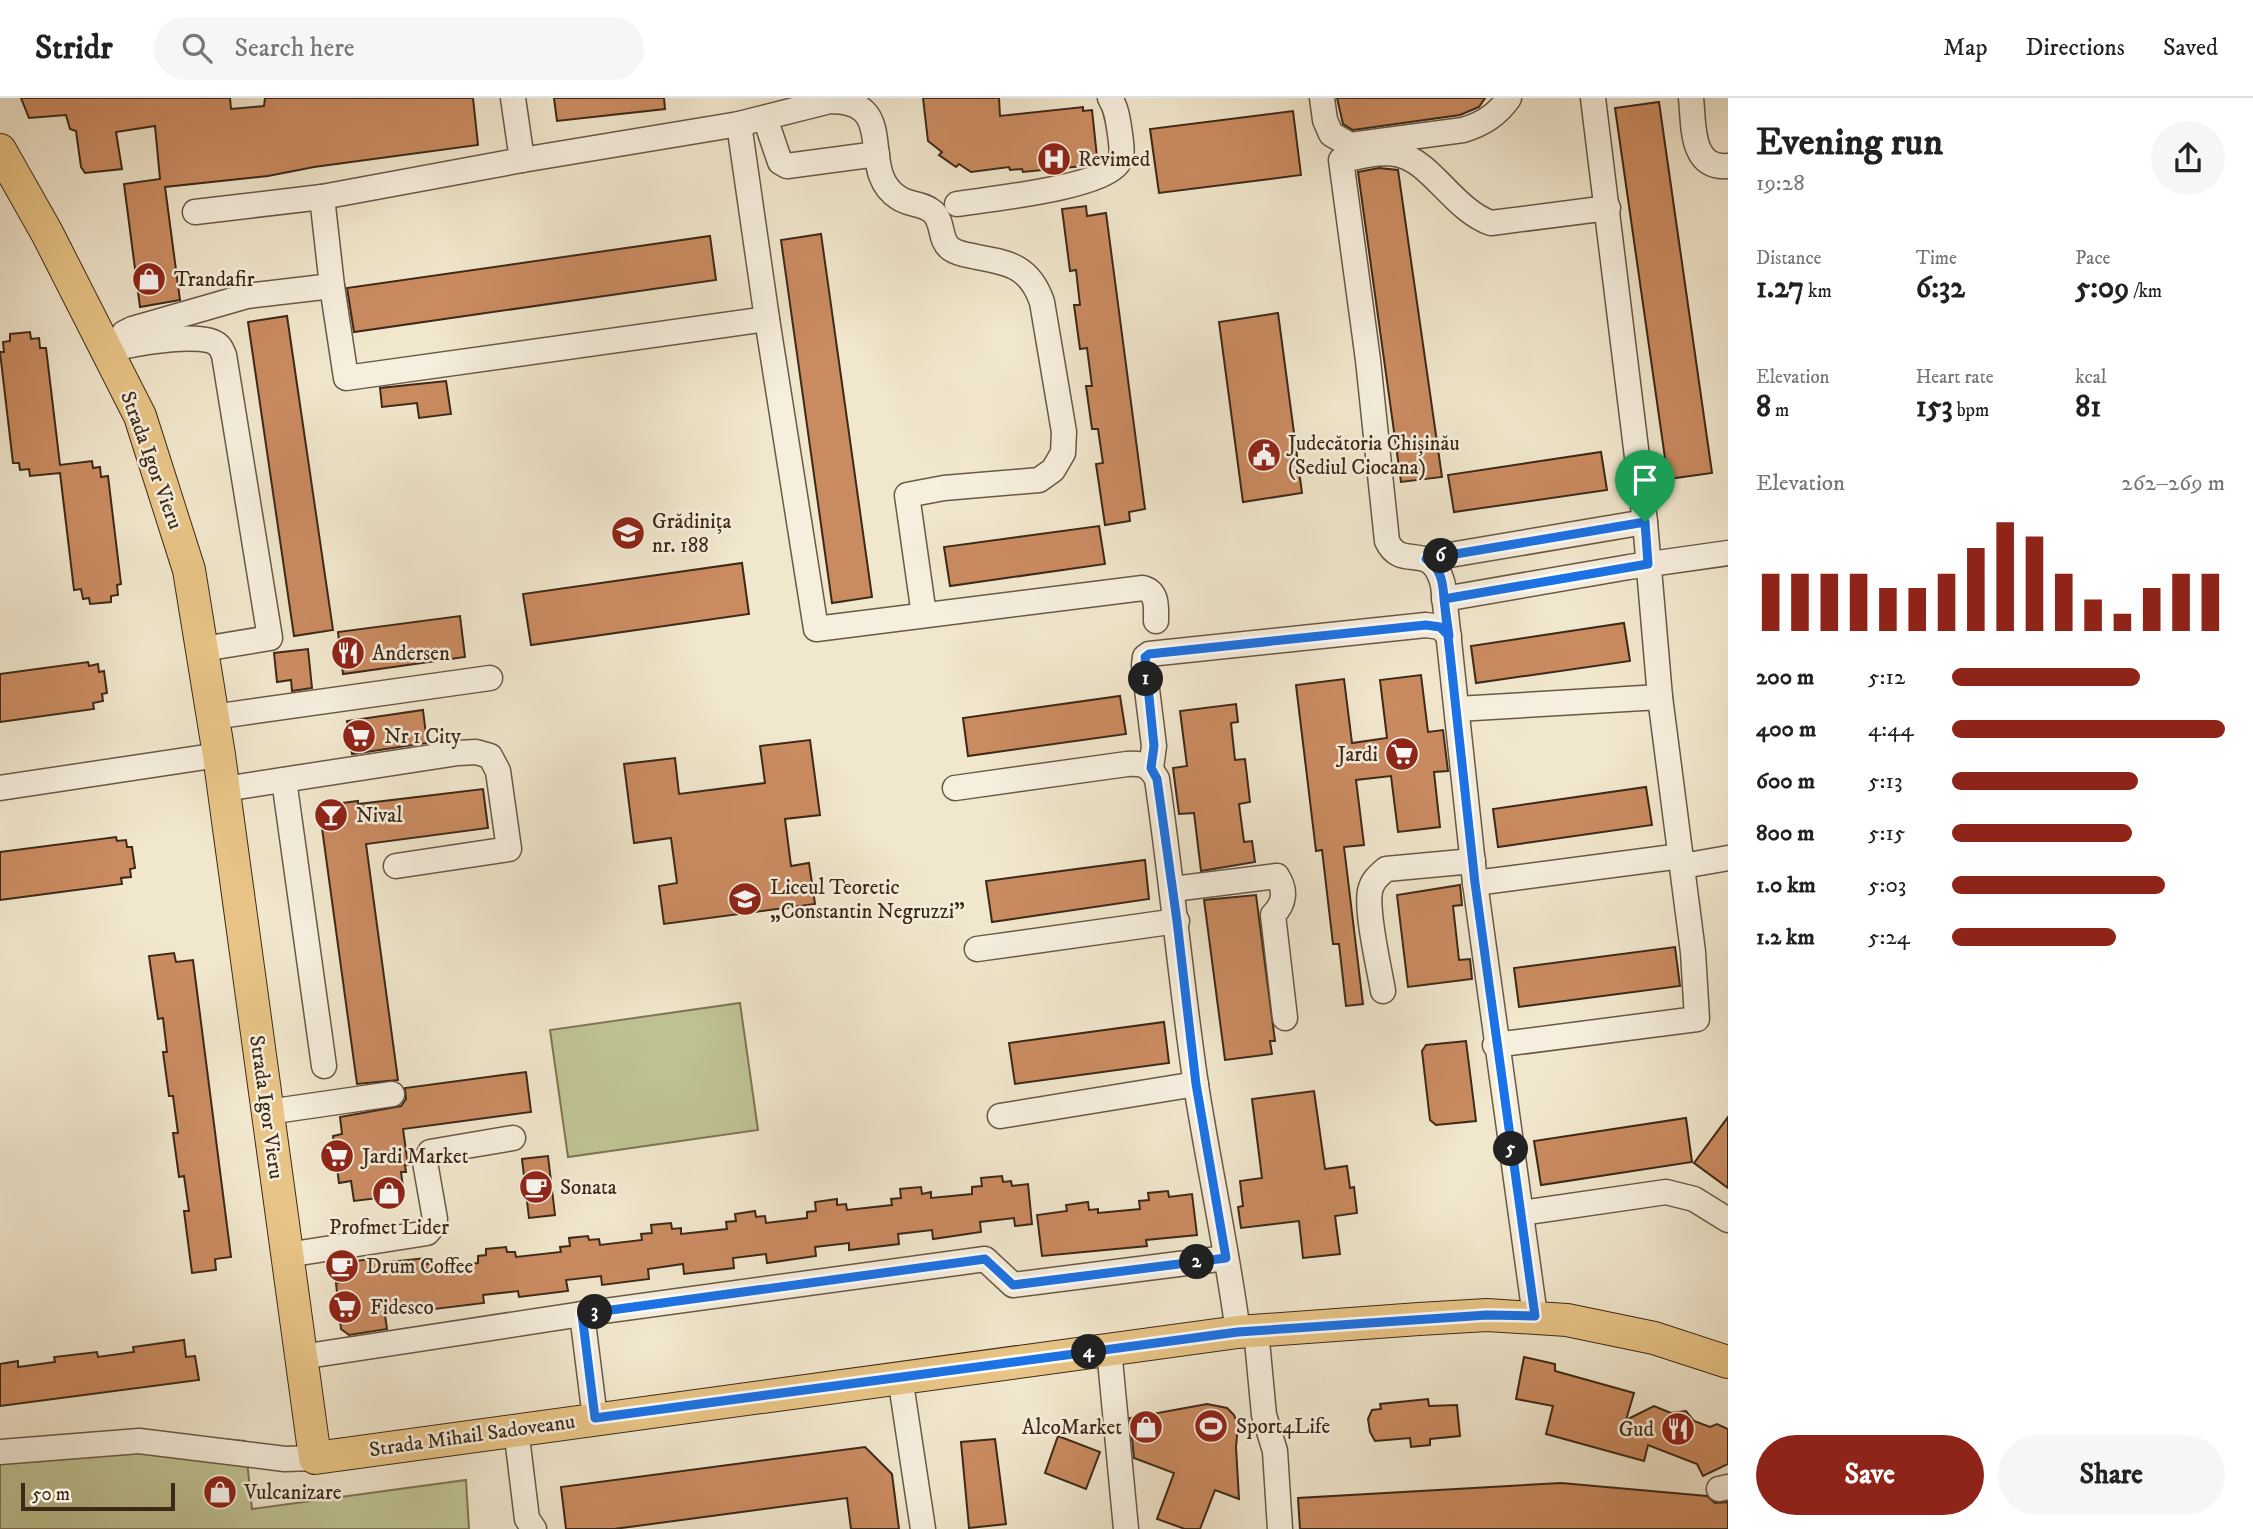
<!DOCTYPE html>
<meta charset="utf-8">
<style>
body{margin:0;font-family:"IM FELL DW Pica",serif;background:#f6f6f6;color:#222;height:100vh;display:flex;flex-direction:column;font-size:26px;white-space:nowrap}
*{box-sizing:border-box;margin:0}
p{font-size:23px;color:#767676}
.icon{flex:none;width:38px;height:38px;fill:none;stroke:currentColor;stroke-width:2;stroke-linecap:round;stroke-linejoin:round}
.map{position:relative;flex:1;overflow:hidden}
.details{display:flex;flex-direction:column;background:#fff;width:525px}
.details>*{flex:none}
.scale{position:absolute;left:21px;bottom:18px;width:154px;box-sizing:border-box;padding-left:7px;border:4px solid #3d2918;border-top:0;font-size:19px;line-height:24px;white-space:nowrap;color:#3d2918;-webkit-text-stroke:5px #f6efde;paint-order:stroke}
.pin{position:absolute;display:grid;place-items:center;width:60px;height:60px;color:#fff;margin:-72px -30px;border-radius:50% 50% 50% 0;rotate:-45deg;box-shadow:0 0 7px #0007}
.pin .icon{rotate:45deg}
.km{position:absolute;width:35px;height:35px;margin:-18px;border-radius:50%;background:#222;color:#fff;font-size:19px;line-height:35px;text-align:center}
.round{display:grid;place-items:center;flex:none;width:74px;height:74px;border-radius:37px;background:#f6f6f6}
.headline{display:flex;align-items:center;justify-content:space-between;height:119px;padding:0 28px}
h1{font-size:38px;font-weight:800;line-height:52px}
.stats{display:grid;grid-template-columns:repeat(3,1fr);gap:10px;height:119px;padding:7px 28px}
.stats div{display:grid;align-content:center}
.stats b{font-size:30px;font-weight:800}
.stats small{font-size:19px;font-weight:400}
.stats p{font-size:19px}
.chart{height:196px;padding:14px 28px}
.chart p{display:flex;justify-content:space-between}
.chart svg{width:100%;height:126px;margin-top:7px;stroke:#8f2418;stroke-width:6}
.action{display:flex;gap:14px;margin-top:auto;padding:14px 28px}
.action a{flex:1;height:80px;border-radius:42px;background:#8f2418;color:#fff;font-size:28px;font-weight:800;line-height:80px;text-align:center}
.action a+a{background:#f6f6f6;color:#222}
ul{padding:0 28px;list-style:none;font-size:23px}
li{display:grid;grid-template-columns:112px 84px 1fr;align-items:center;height:52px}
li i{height:18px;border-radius:9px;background:#8f2418}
header{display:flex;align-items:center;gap:42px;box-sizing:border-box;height:98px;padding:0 35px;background:#fff;border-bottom:2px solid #e0e0e0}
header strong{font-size:33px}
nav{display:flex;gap:38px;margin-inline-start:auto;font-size:24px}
.search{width:490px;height:63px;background:#f6f6f6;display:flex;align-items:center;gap:18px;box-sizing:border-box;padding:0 24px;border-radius:38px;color:#767676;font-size:26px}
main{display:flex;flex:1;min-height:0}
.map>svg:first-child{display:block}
</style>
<header>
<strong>Stridr</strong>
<div class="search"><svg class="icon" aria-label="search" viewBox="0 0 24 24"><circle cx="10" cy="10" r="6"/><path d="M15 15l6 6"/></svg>Search here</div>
<nav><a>Map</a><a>Directions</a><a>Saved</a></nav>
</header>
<main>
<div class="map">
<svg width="1728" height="1431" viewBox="0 0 1728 1431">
<rect width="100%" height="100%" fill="#f1e7cd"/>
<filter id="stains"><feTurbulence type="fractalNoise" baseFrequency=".00286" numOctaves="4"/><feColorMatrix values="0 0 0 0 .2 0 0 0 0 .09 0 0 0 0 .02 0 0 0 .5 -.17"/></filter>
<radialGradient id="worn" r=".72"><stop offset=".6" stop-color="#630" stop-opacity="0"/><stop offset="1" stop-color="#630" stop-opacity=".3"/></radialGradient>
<g fill="#c0c494" stroke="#7e7656" stroke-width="2">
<polygon points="740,905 758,1032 568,1059 550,932"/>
<polygon points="137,1334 245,1343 252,1411 466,1382 469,1431 0,1431 0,1345"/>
</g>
<g fill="#cb8b61" stroke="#3d2918" stroke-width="2">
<polygon points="21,0 230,0 231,11 264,8 265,0 473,0 478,47 314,69 268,78 165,89 180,202 140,209 124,86 160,81 155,28 116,34 122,71 85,75 81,69 76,33 70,31 66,17 29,20"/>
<polygon points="554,0 664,0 665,11 557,23"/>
<polygon points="923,0 999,0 1000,18 1083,9 1083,13 1092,12 1097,59 1085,61 1086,67 1083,68 1023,74 1022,71 1010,72 1009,69 971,74 959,66 956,69 939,57 942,54 928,43"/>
<polygon points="1337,0 1485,0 1479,9 1460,17 1353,32 1343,26"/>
<polygon points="1659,4 1712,375 1668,381 1615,10"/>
<polygon points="1293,13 1301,77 1159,95 1150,31"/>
<polygon points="1379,70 1398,72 1442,379 1401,384 1358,74"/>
<polygon points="1086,108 1087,118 1106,115 1145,411 1129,414 1130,423 1105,427 1096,366 1103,365 1098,331 1092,331 1086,288 1092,288 1087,250 1080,251 1074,207 1080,207 1076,172 1070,173 1062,111"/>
<polygon points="821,136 872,499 832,505 781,142"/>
<polygon points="710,138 716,182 354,234 347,190"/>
<polygon points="1278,215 1302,395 1243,404 1219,224"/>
<polygon points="287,218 333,532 294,538 248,224"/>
<polygon points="30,234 31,241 39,240 40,250 46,250 60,367 92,363 93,370 100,369 101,379 108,378 121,486 117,487 118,497 111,498 111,504 90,506 89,500 83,501 81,491 74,492 60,375 30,378 29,371 20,372 19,365 13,365 0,254 4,254 3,244 10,243 10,236"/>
<polygon points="446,283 451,316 419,320 417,305 382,309 380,290"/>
<polygon points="1601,354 1607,392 1454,414 1448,377"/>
<polygon points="1099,428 1105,466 950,488 944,449"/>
<polygon points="742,465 749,516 531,547 523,496"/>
<polygon points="460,518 465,559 343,576 338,534"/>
<polygon points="1624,525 1630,563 1476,585 1471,548"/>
<polygon points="308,551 312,590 292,593 291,582 277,584 274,555"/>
<polygon points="88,564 89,568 98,566 99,574 104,573 107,595 102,596 103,603 93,605 94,611 0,624 0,576"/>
<polygon points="1421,577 1428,634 1443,632 1448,673 1434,674 1440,729 1398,734 1391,678 1356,682 1364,747 1344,749 1363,906 1346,908 1339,846 1333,846 1322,752 1316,753 1296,587 1344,581 1352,645 1387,640 1380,582"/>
<polygon points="1120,598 1126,636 968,658 963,620"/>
<polygon points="1236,606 1238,624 1231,625 1235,662 1245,661 1250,704 1239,706 1244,744 1252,743 1255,764 1201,773 1194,715 1179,716 1173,670 1187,668 1180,613"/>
<polygon points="423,612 427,645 352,656 347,623"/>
<polygon points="810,642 820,717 785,721 791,768 809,765 815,806 664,826 659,788 677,785 671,740 634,745 624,666 675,660 679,696 765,685 760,648"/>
<polygon points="1646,689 1652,727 1498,749 1493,711"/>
<polygon points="483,691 488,730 366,746 398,982 357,986 319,708 358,703 358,706"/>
<polygon points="116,739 117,743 126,742 127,749 132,749 135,770 130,771 131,779 121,780 122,786 0,802 0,754"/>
<polygon points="1145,762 1149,801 992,824 986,783"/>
<polygon points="1460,787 1462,807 1453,808 1459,862 1470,861 1472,881 1408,889 1397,797"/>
<polygon points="1256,797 1275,943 1270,943 1272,956 1225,962 1204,802"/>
<polygon points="1675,849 1680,888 1519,909 1514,870"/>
<polygon points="174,855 176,864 193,862 231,1159 215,1161 216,1172 192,1175 184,1113 189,1113 184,1078 179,1079 173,1035 178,1035 173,998 169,998 163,954 167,954 163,920 158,921 149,858"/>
<polygon points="1164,924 1169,965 1015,986 1009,945"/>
<polygon points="1466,943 1476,1023 1436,1027 1430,1022 1422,953 1426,947"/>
<polygon points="526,974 531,1014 403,1031 408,1067 405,1067 406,1074 401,1074 404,1097 354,1103 351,1083 339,1085 333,1038 342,1036 340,1019 401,1008 406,1001 405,990"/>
<polygon points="1314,993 1325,1071 1347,1068 1350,1090 1354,1089 1357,1115 1335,1118 1340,1156 1303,1160 1299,1123 1241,1130 1238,1109 1243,1108 1240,1083 1262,1080 1252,1001"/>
<polygon points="1728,1019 1728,1090 1694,1065"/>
<polygon points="1686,1020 1692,1064 1541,1087 1534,1043"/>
<polygon points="548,1058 555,1117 529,1120 522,1061"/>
<polygon points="1002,1078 1003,1084 1011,1083 1012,1088 1028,1086 1032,1126 1015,1128 1014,1120 980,1124 981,1134 933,1141 932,1132 898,1136 899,1146 849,1152 849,1145 815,1149 816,1158 767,1165 766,1156 733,1160 734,1170 684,1176 683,1166 648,1171 649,1181 602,1187 601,1178 566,1182 568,1193 519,1199 518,1193 483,1197 484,1205 385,1217 387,1231 349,1237 341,1231 336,1185 342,1184 340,1165 378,1160 379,1165 426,1160 427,1166 434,1165 434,1170 478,1165 478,1158 486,1157 486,1151 506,1149 507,1154 515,1154 516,1159 561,1154 560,1149 570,1148 569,1140 588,1138 589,1142 599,1141 600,1147 642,1142 641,1136 652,1135 651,1127 671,1125 672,1131 681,1130 681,1136 727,1131 726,1124 736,1123 735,1116 755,1113 756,1119 765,1118 766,1125 807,1120 807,1114 816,1113 815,1104 837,1101 837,1107 846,1106 847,1112 892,1107 891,1101 901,1100 900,1091 921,1089 922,1096 931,1094 931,1100 972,1096 972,1089 982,1088 981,1080"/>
<polygon points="1168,1093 1169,1099 1192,1096 1197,1137 1146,1142 1147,1148 1042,1158 1037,1117 1067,1113 1066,1107 1088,1104 1089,1112 1098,1111 1098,1115 1140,1111 1139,1103 1149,1102 1148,1095"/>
<polygon points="184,1242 186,1259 195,1258 199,1282 0,1308 0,1266 18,1263 18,1269 55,1264 54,1259 97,1254 98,1259 134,1254 133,1249"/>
<polygon points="1524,1259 1555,1266 1555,1273 1634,1295 1626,1322 1654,1308 1671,1315 1686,1313 1694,1323 1710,1329 1717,1326 1728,1331 1728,1366 1703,1378 1697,1366 1648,1347 1644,1363 1546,1336 1553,1308 1516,1301"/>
<polygon points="1428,1301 1429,1308 1457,1307 1460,1338 1430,1341 1430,1347 1411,1349 1410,1340 1375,1343 1370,1334 1368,1321 1372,1312 1381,1311 1380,1306"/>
<polygon points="1207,1306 1227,1310 1234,1317 1238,1327 1236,1349 1239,1401 1215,1392 1200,1431 1185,1431 1157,1421 1174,1375 1134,1360 1130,1320"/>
<polygon points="1058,1338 1100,1354 1086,1391 1045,1375"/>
<polygon points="995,1341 1006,1426 969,1430 961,1344"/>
<polygon points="865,1349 892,1376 899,1431 851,1431 847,1400 614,1431 566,1431 561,1389"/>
<polygon points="1561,1385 1707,1398 1715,1405 1728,1404 1728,1431 1300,1431 1298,1400"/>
</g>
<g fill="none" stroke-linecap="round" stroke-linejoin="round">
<g stroke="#6a5845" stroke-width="27">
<g id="minor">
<path d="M1322,0L1325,22L1331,36L1350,47L1463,32C1483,26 1497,17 1509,0"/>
<path d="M1691,0C1694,27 1690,71 1728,68"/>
<polyline points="765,20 780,64 787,68 877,56"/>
<polyline points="739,26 767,221"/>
<path d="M522,62L739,26L830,3C902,3 855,73 899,100C909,107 923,105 933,114C944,124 939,143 951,151C958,156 968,157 977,159C1010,165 1030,169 1042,204L1064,334L1063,355L1053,372L1039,382L944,390L907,397L924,517"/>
<path d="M957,106C987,101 1108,90 1120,62C1123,55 1121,44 1120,36C1118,23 1117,11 1110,0"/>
<polyline points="195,114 322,99"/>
<path d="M332,188L346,280L767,221L816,531L1143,490C1158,494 1156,509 1156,523"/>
<polyline points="123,248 124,235 132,231 247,198 332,188 322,99 522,62 513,0"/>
<path d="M121,249C140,245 204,233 218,247C221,249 222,253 224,257L270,540L203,551"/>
<polyline points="1426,461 1645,424"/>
<polyline points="1444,501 1629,469 1728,455"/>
<polyline points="1457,611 1660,599"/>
<polyline points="213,619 490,580"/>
<polyline points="1151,670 1154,648 1144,567 1145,559 1149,556 1426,527 1440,529 1449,538"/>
<polyline points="284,682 324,968"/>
<polyline points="0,690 219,657"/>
<path d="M955,690L1127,666C1143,665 1149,667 1157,681C1172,783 1181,886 1196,987C1209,1070 1227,1151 1238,1234"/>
<polyline points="224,691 458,655 476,654 490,658 498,673 509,751 396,768"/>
<polyline points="1683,768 1728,760"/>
<polyline points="1475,785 1681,758"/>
<path d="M1173,791L1277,778C1286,792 1285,805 1273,817L1285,920"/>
<polyline points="977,851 1177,823"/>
<path d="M1383,893C1379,869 1366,815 1370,793C1372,783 1378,778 1386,771L1473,763"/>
<polyline points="1495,947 1697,921 1693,854 1660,599 1645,424 1593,0"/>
<polyline points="268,1014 392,996"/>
<polyline points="1000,1018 1196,986"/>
<polyline points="1521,1115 1666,1094 1694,1101 1728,1122"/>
<polyline points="287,1157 427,1135 433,1128 435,1121 425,1064 430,1054 513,1040"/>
<polyline points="582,1216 595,1320"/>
<path d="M1535,1218L1475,785L1443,487C1431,440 1402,475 1387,443L1368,262L1341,62C1360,59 1381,52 1400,57C1431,64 1455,113 1491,125L1608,110"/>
<polyline points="1256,1232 1264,1317 1275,1353 1280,1431"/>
<polyline points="1109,1251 1126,1431"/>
<polyline points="301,1259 582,1216 985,1161 1013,1187 1226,1160"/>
<polyline points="900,1279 923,1431"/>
<polyline points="516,1331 527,1421 534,1431"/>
<polyline points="0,1354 139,1343 285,1361 315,1360"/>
<polyline points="1719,1391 1728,1389"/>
</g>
</g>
<g stroke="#3d2918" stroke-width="34">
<polyline id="major" points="0,52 47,135 140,318 189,472 219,657 315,1360 1238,1234 1419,1221 1487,1217 1567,1222 1654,1240 1728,1264"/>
</g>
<use href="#minor" stroke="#f6efde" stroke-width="24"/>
<use href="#major" stroke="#e8c486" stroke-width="32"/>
</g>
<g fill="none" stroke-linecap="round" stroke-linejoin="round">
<g stroke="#fff" stroke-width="14">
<path id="route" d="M1645,424L1648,466L1444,501L1449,538L1440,529L1426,527L1149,556L1145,559L1154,648L1151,670L1157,681L1177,823L1196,986L1226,1160L1013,1187L985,1161L582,1216L595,1320L1238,1234L1487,1217L1535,1218L1475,785L1444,501C1443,484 1441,470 1426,461L1645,424"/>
</g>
<use href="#route" stroke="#1a73e8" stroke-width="9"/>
</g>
<defs>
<g id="hospital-disc" transform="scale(1.75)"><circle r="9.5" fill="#8f2418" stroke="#f6efde"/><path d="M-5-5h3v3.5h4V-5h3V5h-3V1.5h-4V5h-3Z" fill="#fff"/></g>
<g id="shop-disc" transform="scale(1.75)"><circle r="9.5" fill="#8f2418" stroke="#f6efde"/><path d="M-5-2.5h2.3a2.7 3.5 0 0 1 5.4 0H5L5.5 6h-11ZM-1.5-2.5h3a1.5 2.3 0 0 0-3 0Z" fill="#fff"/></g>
<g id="civic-disc" transform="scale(1.75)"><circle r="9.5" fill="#8f2418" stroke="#f6efde"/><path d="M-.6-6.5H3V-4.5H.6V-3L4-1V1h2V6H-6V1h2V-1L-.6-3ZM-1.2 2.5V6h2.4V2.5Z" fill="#fff"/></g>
<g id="school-disc" transform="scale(1.75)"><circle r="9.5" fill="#8f2418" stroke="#f6efde"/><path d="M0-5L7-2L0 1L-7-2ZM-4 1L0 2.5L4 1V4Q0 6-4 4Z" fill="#fff"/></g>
<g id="restaurant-disc" transform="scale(1.75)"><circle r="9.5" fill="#8f2418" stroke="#f6efde"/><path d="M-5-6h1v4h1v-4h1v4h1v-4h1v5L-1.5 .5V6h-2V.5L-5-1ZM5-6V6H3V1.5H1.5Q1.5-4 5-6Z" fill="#fff"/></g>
<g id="supermarket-disc" transform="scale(1.75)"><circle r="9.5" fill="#8f2418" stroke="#f6efde"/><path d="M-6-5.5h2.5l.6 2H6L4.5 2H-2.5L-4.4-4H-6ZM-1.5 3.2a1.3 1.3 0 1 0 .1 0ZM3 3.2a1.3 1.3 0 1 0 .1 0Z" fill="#fff"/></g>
<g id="bar-disc" transform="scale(1.75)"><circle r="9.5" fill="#8f2418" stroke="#f6efde"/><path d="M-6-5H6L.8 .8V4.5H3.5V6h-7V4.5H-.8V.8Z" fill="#fff"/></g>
<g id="cafe-disc" transform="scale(1.75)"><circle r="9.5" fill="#8f2418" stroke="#f6efde"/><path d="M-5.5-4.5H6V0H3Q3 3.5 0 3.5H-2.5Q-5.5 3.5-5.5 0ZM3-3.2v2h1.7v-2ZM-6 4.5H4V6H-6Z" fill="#fff"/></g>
<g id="stadium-disc" transform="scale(1.75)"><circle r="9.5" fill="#8f2418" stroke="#f6efde"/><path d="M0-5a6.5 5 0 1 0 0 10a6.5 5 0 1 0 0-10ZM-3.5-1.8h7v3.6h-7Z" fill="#fff"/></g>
</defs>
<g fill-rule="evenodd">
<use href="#hospital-disc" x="1054" y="61"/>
<use href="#shop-disc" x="149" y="181"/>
<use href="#civic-disc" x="1264" y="357"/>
<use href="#school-disc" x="628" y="435"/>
<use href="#restaurant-disc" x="348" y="555"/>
<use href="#supermarket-disc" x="359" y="638"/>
<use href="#supermarket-disc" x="1402" y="656"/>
<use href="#bar-disc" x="331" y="717"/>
<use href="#school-disc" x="745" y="801"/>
<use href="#supermarket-disc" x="337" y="1058"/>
<use href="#cafe-disc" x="536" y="1089"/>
<use href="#shop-disc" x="389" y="1095"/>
<use href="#cafe-disc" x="342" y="1168"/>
<use href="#supermarket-disc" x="345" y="1209"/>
<use href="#stadium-disc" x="1211" y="1328"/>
<use href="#shop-disc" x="1146" y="1329"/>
<use href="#restaurant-disc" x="1678" y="1331"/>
<use href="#shop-disc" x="220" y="1394"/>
</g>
<g text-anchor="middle" stroke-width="5" stroke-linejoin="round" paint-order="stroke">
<g font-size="21" fill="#3d2918" stroke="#f6efde" text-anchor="start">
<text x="1078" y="68">Revimed</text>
<text x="174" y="188">Trandafir</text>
<text x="1288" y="352">Judecătoria Chișinău<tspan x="1288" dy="24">(Sediul Ciocana)</tspan></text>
<text x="652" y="430">Grădinița<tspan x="652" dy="24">nr. 188</tspan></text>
<text x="372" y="562">Andersen</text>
<text x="384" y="645">Nr 1 City</text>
<text x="1378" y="663" text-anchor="end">Jardi</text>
<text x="356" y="724">Nival</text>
<text x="770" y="796">Liceul Teoretic<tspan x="770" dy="24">„Constantin Negruzzi”</tspan></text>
<text x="362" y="1065">Jardi Market</text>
<text x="560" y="1096">Sonata</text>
<text x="389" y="1136" text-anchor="middle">Profmet Lider</text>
<text x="366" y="1175">Drum Coffee</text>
<text x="370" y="1216">Fidesco</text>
<text x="1236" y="1335">Sport4Life</text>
<text x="1122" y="1336" text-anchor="end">AlcoMarket</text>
<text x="1654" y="1338" text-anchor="end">Gud</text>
<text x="244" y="1401">Vulcanizare</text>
</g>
<g font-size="21" fill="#3d2918" stroke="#f6efde">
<text transform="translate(152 362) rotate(70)" y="7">Strada Igor Vieru</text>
<text transform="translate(267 1009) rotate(82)" y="7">Strada Igor Vieru</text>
<text transform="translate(472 1337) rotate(-8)" y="7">Strada Mihail Sadoveanu</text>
</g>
</g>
<rect width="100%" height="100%" filter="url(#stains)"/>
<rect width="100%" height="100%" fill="url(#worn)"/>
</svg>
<div class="scale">50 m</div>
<div class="pin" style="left:1645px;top:424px;background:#1e9e55"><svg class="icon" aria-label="arrive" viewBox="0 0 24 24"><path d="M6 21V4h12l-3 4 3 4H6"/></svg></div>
<b class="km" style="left:1146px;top:581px">1</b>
<b class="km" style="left:1197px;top:1164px">2</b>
<b class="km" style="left:595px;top:1214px">3</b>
<b class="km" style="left:1089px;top:1254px">4</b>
<b class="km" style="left:1511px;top:1051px">5</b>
<b class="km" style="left:1441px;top:458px">6</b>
</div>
<section class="details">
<div class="headline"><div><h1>Evening run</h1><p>19:28</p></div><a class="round"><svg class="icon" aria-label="share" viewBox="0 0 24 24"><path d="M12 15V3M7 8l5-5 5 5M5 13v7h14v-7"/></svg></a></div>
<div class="stats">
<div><p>Distance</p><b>1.27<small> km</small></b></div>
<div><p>Time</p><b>6:32</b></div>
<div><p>Pace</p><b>5:09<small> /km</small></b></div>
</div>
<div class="stats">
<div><p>Elevation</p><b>8<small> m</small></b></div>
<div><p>Heart rate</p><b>153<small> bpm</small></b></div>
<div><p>kcal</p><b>81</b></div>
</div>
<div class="chart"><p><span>Elevation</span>262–269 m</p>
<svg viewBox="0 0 160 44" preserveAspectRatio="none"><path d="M5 44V24M15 44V24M25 44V24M35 44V24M45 44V29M55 44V29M65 44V24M75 44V15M85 44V6M95 44V11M105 44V24M115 44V33M125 44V38M135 44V29M145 44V24M155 44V24"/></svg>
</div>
<ul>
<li><b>200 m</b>5:12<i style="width:69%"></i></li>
<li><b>400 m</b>4:44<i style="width:100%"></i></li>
<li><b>600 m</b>5:13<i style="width:68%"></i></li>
<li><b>800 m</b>5:15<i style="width:66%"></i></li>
<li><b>1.0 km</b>5:03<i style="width:78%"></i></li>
<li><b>1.2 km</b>5:24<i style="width:60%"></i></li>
</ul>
<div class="action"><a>Save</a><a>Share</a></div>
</section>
</main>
